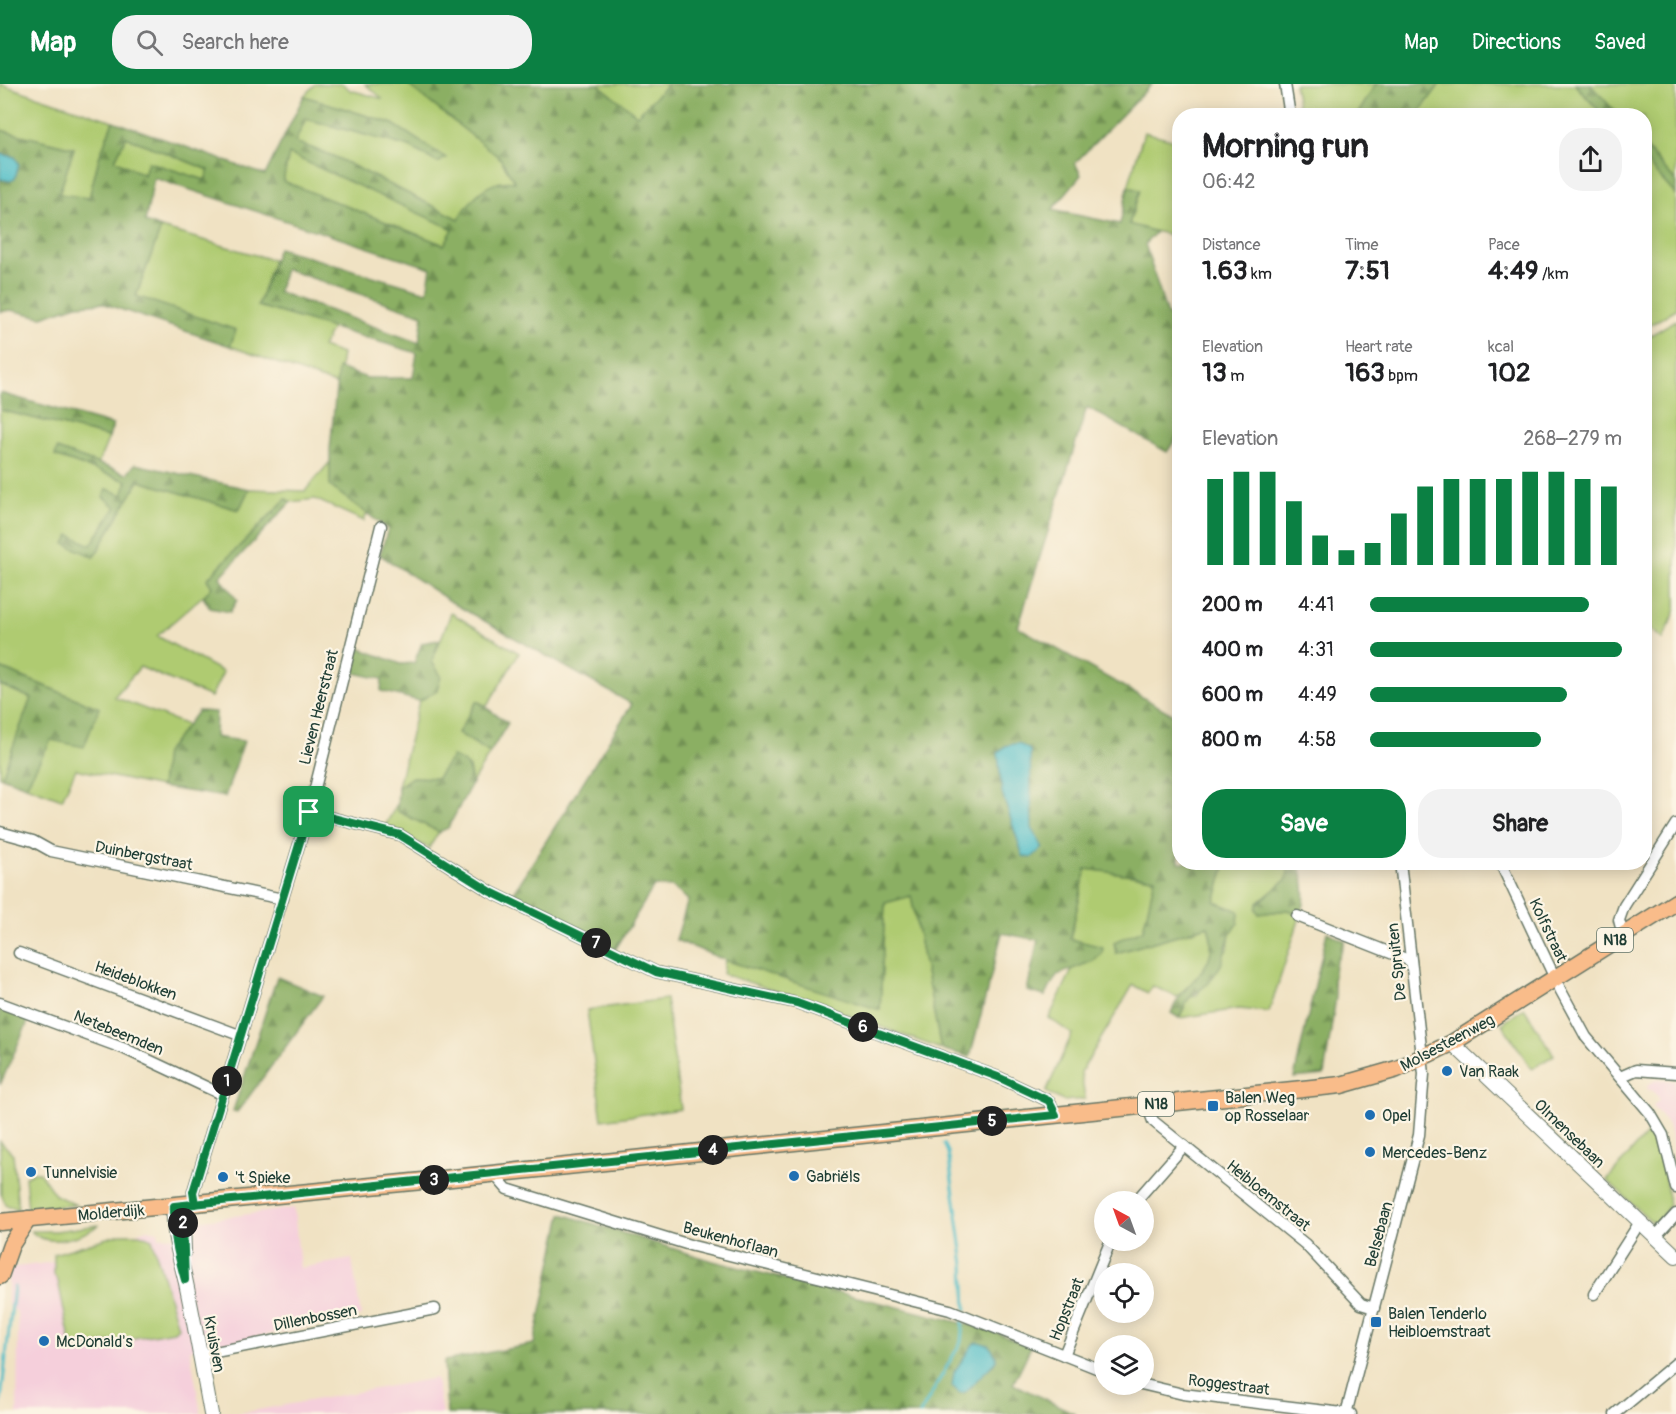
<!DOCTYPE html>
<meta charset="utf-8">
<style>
body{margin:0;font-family:Pangolin,sans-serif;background:#f2f2f2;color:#202124;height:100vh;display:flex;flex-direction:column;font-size:22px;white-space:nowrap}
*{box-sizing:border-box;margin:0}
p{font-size:20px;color:#757577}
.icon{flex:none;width:33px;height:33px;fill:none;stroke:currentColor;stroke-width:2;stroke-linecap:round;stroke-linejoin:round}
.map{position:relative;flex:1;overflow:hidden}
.sheet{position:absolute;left:1172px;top:24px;width:480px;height:762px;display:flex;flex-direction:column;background:#fff;border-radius:24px;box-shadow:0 3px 15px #0003}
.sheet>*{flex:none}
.needle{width:39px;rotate:319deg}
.fabs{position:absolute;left:1094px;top:1107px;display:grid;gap:12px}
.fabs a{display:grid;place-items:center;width:60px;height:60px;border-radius:50%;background:#fff;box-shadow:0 3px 15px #0003;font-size:30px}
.pin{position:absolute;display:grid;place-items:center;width:51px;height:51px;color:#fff;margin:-26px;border-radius:12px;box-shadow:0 3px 9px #0006}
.km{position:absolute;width:30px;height:30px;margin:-15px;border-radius:50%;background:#222;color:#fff;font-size:16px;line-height:30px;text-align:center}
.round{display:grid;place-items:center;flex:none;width:63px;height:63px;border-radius:24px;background:#f2f2f2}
.headline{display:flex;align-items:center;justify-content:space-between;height:102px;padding:0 30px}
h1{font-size:33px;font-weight:700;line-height:45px}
.figures{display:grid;grid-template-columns:repeat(3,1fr);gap:9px;height:102px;padding:6px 30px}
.figures div{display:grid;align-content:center}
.figures b{font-size:26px;font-weight:700}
.figures small{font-size:16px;font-weight:400}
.figures p{font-size:16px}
.chart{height:168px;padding:12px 30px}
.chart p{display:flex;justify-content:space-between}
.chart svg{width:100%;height:108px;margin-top:6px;stroke:#0b8043;stroke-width:6}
.action{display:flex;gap:12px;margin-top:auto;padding:12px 30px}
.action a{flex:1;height:69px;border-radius:24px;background:#0b8043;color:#fff;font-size:24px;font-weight:700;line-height:69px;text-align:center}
.action a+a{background:#f2f2f2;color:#202124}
ul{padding:0 30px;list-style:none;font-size:20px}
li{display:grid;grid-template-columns:96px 72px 1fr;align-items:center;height:45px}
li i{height:15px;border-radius:8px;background:#0b8043}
header{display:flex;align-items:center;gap:36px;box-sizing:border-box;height:84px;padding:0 30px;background:#0b8043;color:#fff}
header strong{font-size:28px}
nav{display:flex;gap:33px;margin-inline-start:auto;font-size:21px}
.search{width:420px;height:54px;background:#f2f2f2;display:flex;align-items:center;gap:15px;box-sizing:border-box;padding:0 21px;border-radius:24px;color:#757577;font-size:22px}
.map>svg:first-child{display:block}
</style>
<header>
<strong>Map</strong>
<div class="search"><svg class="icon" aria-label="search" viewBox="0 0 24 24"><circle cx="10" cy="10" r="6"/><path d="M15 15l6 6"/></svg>Search here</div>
<nav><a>Map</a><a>Directions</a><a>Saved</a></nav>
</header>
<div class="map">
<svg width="1676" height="1330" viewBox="0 0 1676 1330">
<defs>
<pattern id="forest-firs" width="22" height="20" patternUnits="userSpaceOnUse" patternTransform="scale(1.5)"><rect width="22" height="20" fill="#8baf63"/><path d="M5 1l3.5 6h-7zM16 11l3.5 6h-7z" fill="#719052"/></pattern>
</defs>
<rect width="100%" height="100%" fill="#fcf5e5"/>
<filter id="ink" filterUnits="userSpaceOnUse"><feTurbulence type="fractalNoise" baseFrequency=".0167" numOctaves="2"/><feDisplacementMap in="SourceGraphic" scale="12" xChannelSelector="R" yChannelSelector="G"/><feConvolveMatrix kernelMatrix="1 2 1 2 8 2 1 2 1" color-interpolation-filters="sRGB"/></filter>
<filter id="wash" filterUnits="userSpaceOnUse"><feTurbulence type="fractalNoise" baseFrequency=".008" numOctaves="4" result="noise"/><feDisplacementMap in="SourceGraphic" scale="24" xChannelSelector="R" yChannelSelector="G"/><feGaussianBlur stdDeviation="1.35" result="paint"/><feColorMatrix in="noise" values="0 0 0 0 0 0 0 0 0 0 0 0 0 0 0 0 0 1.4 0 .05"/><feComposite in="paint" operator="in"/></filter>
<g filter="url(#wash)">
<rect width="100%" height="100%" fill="#f0e2c3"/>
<g fill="#f5cfdb">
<polygon points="1657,995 1676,997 1676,1071 1668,1040 1653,1022 1660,1015 1651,1005 1648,1007 1648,1001"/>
<polygon points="294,1124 300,1184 352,1175 361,1232 190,1266 201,1330 17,1330 18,1245 17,1228 8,1221 8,1184 55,1178 147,1145 158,1147 159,1153 195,1152 198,1137"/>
<polygon points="436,1294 442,1330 236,1330"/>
</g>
<g fill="#afcb71" stroke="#678452" stroke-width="1.5">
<polygon points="0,0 113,37 99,74 89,115 59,110 74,64 0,46"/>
<polygon points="315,0 343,0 350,6 383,15 365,0 407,0 500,74 516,99 459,135 333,72 294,58 306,35 410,63 438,79 393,40 304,12"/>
<polygon points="598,0 668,0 637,32"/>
<polygon points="1294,0 1376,0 1357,32 1300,31"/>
<polygon points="1440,0 1574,0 1603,31 1417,32"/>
<polygon points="1590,0 1676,0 1676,98 1644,61 1644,32 1618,31"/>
<polygon points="1144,48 1179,57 1179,153 1129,141 1139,106 1128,103"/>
<polygon points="126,53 209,86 205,96 148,78 144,91 115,76"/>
<polygon points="288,69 454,145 444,161 282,97"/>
<polygon points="1644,76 1676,111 1676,225 1644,245"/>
<polygon points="161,144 273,176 258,222 332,244 322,263 342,270 337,301 230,262 236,246 136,213"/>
<polygon points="1676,236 1676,525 1663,556 1644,539 1644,255"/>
<polygon points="0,326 109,353 98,380 58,366 55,372 127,397 122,412 107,405 116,423 91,461 94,473 139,396 239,426 249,405 305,407 330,378 330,402 367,429 364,437 315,415 291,418 286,415 207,495 213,503 157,552 223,588 211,613 140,583 114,613 187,641 165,669 161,703 76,685 62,715 26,702 51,655 99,624 0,584"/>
<polygon points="451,529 519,569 487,622 477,617 458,649 490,669 472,699 469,683 452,673 437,694 412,693 398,703 419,617 437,606 441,592 432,578"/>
<polygon points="0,601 31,614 2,693 0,693"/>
<polygon points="397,720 398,727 439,748 429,764 385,742"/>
<polygon points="1226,779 1289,779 1287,795 1258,819 1259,830 1287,826 1301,830 1269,928 1239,925 1179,934 1189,914 1197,911 1228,864 1230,850 1238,840 1239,827 1215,818"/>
<path d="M1086,785L1155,794L1143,846L1114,858L1116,869L1208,842C1220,878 1200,889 1177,913L1153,902L1148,909L1133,901L1081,988L1085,1015L1063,1017L1046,1008L1072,950L1049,934L1073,884L1093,877L1102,863L1070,855Z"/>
<polygon points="911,812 941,965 830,924 723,890 725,876 880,925 885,819"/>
<polygon points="666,915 681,1025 602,1036 587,926"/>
<polygon points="1524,924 1554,971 1532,985 1502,940"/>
<polygon points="1651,1045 1664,1085 1669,1122 1655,1141 1607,1096"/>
<polygon points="0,1057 13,1070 18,1125 6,1121 1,1110"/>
<polygon points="33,1088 39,1088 55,1111 76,1121 28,1125 25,1093"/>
<path d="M99,1141C82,1153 47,1165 31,1147H56Z"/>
<polygon points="120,1150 140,1150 152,1155 178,1243 174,1247 72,1265 58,1197 54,1191 54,1170"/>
</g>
<g fill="url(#forest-firs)" stroke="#55764c" stroke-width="1.5" fill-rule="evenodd">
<path d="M407,0H598L637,31L668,0H1152L1075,79L1081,91L1052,126L1120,140L1128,103L1140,106L1129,140L1156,148L1145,160L1167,231L1179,238V350L1167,368L1087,323L1018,543L1179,634V778L1226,779L1215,818L1239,827L1238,840L1230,850L1221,881L1209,899L1189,914L1179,934L1171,929C1184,893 1223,888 1208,842L1116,869L1114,858L1143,846L1155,794L1086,785L1070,855L1103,863L1102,870L1093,877L1057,891L1045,912L1027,907L1038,856L1002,849L970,973L941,965L911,812L885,819L880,926L725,876L676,856L688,816L672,803L654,802L615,866L511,813L632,620L456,521L380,471L388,445L330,402V365L338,284L367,294H413L417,269L258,222L278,164L427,208L431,184L154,94L145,138L161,144L136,212L236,246L230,262L102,219L77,221L42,233L10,226L0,228V95L2,97L15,73L0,70V46L74,64L59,110L89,114L99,74L113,37L265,91L304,12L393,40L446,74L438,79L410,63L306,35L295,58L333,72L459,135C471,114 488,94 515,98L500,74ZM126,53L209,86L205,96L148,78L144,91L115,76ZM289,70L453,145L444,161L283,97ZM285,185L423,231L419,259L278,208Z"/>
<polygon points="1376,0 1440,0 1417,31 1357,31"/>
<polygon points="1575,0 1590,0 1618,31 1603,31"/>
<polygon points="1644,62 1676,98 1676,111 1644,76"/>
<polygon points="0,309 113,341 109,353 0,326"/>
<polygon points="57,365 127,390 135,380 249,405 239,426 139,397 94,473 65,460 70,451 91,461 116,423 103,413 107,405 122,411 127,397 55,372"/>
<polygon points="286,415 291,418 220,493 237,516 230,528 210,524 203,513 212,503 207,495"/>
<polygon points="439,556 432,578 441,592 437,607 419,617 381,607 382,595 350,588 356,563 401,580 414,579 422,559"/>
<polygon points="0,584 99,624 84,663 51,656 26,702 2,693 31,614 0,601"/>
<polygon points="477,617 508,639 490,669 458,649"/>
<polygon points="198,627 216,628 215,653 244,657 225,713 161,703 165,669"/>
<path d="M452,673C467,677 469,684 472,699L448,744L439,748L397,727L398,703L412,693L437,694Z"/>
<path d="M1289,779H1299C1304,795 1308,814 1301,830L1287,826L1259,830L1256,825L1258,819L1287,795Z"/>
<polygon points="1327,848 1345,857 1335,881 1333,898 1336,913 1324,991 1294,994"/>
<polygon points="277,893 323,912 247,1015 237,1028 233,1027"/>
<polygon points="0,923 30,933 0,1001"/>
<path d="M562,1130L713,1177L990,1246L1031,1263L1013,1300L1076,1330H447L444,1277L534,1260ZM976,1258L994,1280L980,1290L965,1308L954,1288Z"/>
</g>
<g fill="#4fbdc7" stroke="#377d7e" stroke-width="1.5">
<polygon points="0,70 15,73 19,80 15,95 10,97 0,95"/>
<polygon points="1018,659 1030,666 1032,744 1043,764 1031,774 1023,772 1002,709 998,669 1005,662"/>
<polygon points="978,1258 989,1261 996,1272 996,1277 965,1308 960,1309 952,1302 954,1288 973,1260"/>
</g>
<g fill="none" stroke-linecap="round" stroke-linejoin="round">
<g stroke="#4fbdc7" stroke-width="3">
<polyline points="944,1060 948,1068 964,1181 966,1225"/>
<polyline points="0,1324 14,1203"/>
<polyline points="920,1330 961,1258 963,1237"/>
</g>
</g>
</g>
<g filter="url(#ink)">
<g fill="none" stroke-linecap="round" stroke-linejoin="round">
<g stroke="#687766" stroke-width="13">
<g id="minor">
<polyline points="1285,0 1290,32"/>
<polyline points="309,728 400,751 491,808 656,888 797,919 998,993 1049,1017 1056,1031"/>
<polyline points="0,748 33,757 51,767 283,815"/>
<polyline points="1500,778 1561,907 1586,953 1650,1029 1663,1051 1676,1104"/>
<polyline points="1297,832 1411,877"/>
<polyline points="1623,851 1619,836 1624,822 1676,740"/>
<polyline points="19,869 242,952"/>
<polyline points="0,919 125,965 223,1011"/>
<polyline points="1620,993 1636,986 1676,989"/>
<polyline points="1147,1021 1153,1037 1305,1160 1361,1220 1374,1224"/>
<polyline points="494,1090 507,1105 693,1162 950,1226 1104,1287"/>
<polyline points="1135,1118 1184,1062"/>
<polyline points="195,1120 193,1108 309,728 381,442"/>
<polyline points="1655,1153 1676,1130"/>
<polyline points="1594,1210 1640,1138"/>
<polyline points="200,1271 435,1225"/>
<polyline points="1064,1271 1111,1156"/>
<polyline points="1141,1300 1183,1310 1351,1330"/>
<polyline points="1346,1330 1419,1051 1424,990 1400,778"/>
<polyline points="1615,1330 1676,1279"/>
</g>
</g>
<g stroke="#687766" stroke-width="16">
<g id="tertiary">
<polyline points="1452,959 1676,1172"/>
<path d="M174,1122C172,1150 180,1172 186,1199C195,1242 203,1286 211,1330"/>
<polyline points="174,1123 183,1139 184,1167"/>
</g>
</g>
<g stroke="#687766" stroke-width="19">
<g id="primary">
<polyline points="0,1138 433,1096 1341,1001 1397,985 1452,959 1676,818"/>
<polyline points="0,1192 11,1161 28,1135"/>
</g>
</g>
<use href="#minor" stroke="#fff" stroke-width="10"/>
<use href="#tertiary" stroke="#fff" stroke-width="14"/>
<use href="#primary" stroke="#f9bc8a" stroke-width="16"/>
</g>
</g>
<g fill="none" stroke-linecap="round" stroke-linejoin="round" filter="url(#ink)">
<g stroke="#fff" stroke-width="12">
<path id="route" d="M309,728L193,1108L195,1120L174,1122C172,1148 178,1171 185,1196L183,1139L174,1122L1056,1031L1049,1017L998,993L797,919L656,888L491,808L400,751L309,728"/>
</g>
<use href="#route" stroke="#0b8043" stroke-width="8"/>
</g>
<g fill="#1f6fb2" stroke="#fcf5e5" stroke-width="2">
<circle cx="1447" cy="987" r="6"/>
<rect x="1207" y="1016" width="12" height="12" rx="3"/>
<circle cx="1370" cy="1031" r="6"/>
<circle cx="1370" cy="1068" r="6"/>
<circle cx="31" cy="1088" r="6"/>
<circle cx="794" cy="1092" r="6"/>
<circle cx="223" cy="1093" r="6"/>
<rect x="1370" y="1232" width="12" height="12" rx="3"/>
<circle cx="44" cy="1257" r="6"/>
</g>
<g text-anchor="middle" stroke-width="4.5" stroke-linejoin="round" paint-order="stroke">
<g fill="#fcf5e5" stroke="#617469" stroke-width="1.5">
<rect x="1597" y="844" width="36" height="24" rx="4.5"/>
<rect x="1138" y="1008" width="36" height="24" rx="4.5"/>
</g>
<g font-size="15" font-weight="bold" fill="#1f3d34">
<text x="1615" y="861">N18</text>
<text x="1156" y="1025">N18</text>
</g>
<g font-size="16" fill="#1f3d34" stroke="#fcf5e5">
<text transform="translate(318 623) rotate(-76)" y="6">Lieven Heerstraat</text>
<text transform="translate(144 771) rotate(11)" y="6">Duinbergstraat</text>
<text transform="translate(1549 846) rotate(65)" y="6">Kolfstraat</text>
<text transform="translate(1396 878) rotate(-96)" y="6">De Spruiten</text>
<text transform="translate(136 896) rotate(20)" y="6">Heideblokken</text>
<text transform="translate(119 948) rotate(22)" y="6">Netebeemden</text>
<text transform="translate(1447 958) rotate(-28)" y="6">Molsesteenweg</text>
<text transform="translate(1570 1049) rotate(44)" y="6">Olmensebaan</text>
<text transform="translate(1269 1111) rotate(39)" y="6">Heibloemstraat</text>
<text transform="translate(111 1128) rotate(-5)" y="6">Molderdijk</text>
<text transform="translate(1378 1150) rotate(-75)" y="6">Belsebaan</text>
<text transform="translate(731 1155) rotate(15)" y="6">Beukenhoflaan</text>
<text transform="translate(1066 1225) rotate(-68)" y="6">Hopstraat</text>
<text transform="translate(315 1233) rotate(-11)" y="6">Dillenbossen</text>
<text transform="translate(215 1260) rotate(79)" y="6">Kruisven</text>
<text transform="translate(1229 1300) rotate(7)" y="6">Roggestraat</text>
</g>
<g font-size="16" fill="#1f3d34" stroke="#fcf5e5" text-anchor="start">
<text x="1459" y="993">Van Raak</text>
<text x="1225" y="1019">Balen Weg<tspan x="1225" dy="18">op Rosselaar</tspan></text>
<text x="1382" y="1037">Opel</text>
<text x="1382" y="1074">Mercedes-Benz</text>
<text x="43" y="1094">Tunnelvisie</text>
<text x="806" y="1098">Gabriëls</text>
<text x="235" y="1099">'t Spieke</text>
<text x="1388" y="1235">Balen Tenderlo<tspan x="1388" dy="18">Heibloemstraat</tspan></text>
<text x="56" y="1263">McDonald's</text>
</g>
</g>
</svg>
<div class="fabs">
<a><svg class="needle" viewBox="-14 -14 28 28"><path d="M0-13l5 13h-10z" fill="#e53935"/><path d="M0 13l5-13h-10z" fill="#757577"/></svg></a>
<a><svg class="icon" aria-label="locate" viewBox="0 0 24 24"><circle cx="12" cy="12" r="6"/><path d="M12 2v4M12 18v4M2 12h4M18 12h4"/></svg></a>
<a><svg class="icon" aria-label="layers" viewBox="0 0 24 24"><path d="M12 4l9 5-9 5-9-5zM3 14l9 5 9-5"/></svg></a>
</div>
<div class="pin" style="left:309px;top:728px;background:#1e9e55"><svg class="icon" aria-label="arrive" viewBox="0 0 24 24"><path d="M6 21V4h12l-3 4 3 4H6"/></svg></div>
<b class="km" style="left:227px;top:997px">1</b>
<b class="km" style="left:183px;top:1139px">2</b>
<b class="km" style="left:434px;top:1096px">3</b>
<b class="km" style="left:713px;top:1066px">4</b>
<b class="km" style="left:992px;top:1037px">5</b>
<b class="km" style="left:863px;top:943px">6</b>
<b class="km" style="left:596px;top:859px">7</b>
<section class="sheet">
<div class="headline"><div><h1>Morning run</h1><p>06:42</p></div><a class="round"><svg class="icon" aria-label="share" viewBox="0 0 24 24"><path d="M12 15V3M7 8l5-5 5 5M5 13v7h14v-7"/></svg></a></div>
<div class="figures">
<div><p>Distance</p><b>1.63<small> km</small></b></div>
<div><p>Time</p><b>7:51</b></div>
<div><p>Pace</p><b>4:49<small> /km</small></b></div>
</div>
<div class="figures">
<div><p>Elevation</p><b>13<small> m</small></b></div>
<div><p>Heart rate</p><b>163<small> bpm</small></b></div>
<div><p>kcal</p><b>102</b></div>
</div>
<div class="chart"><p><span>Elevation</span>268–279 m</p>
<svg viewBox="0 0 160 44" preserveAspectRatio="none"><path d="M5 44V9M15 44V6M25 44V6M35 44V18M45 44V32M55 44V38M65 44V35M75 44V23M85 44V12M95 44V9M105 44V9M115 44V9M125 44V6M135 44V6M145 44V9M155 44V12"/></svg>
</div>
<ul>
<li><b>200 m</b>4:41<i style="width:87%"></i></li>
<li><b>400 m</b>4:31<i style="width:100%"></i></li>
<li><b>600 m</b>4:49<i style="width:78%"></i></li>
<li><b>800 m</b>4:58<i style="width:68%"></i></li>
</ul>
<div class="action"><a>Save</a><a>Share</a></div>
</section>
</div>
